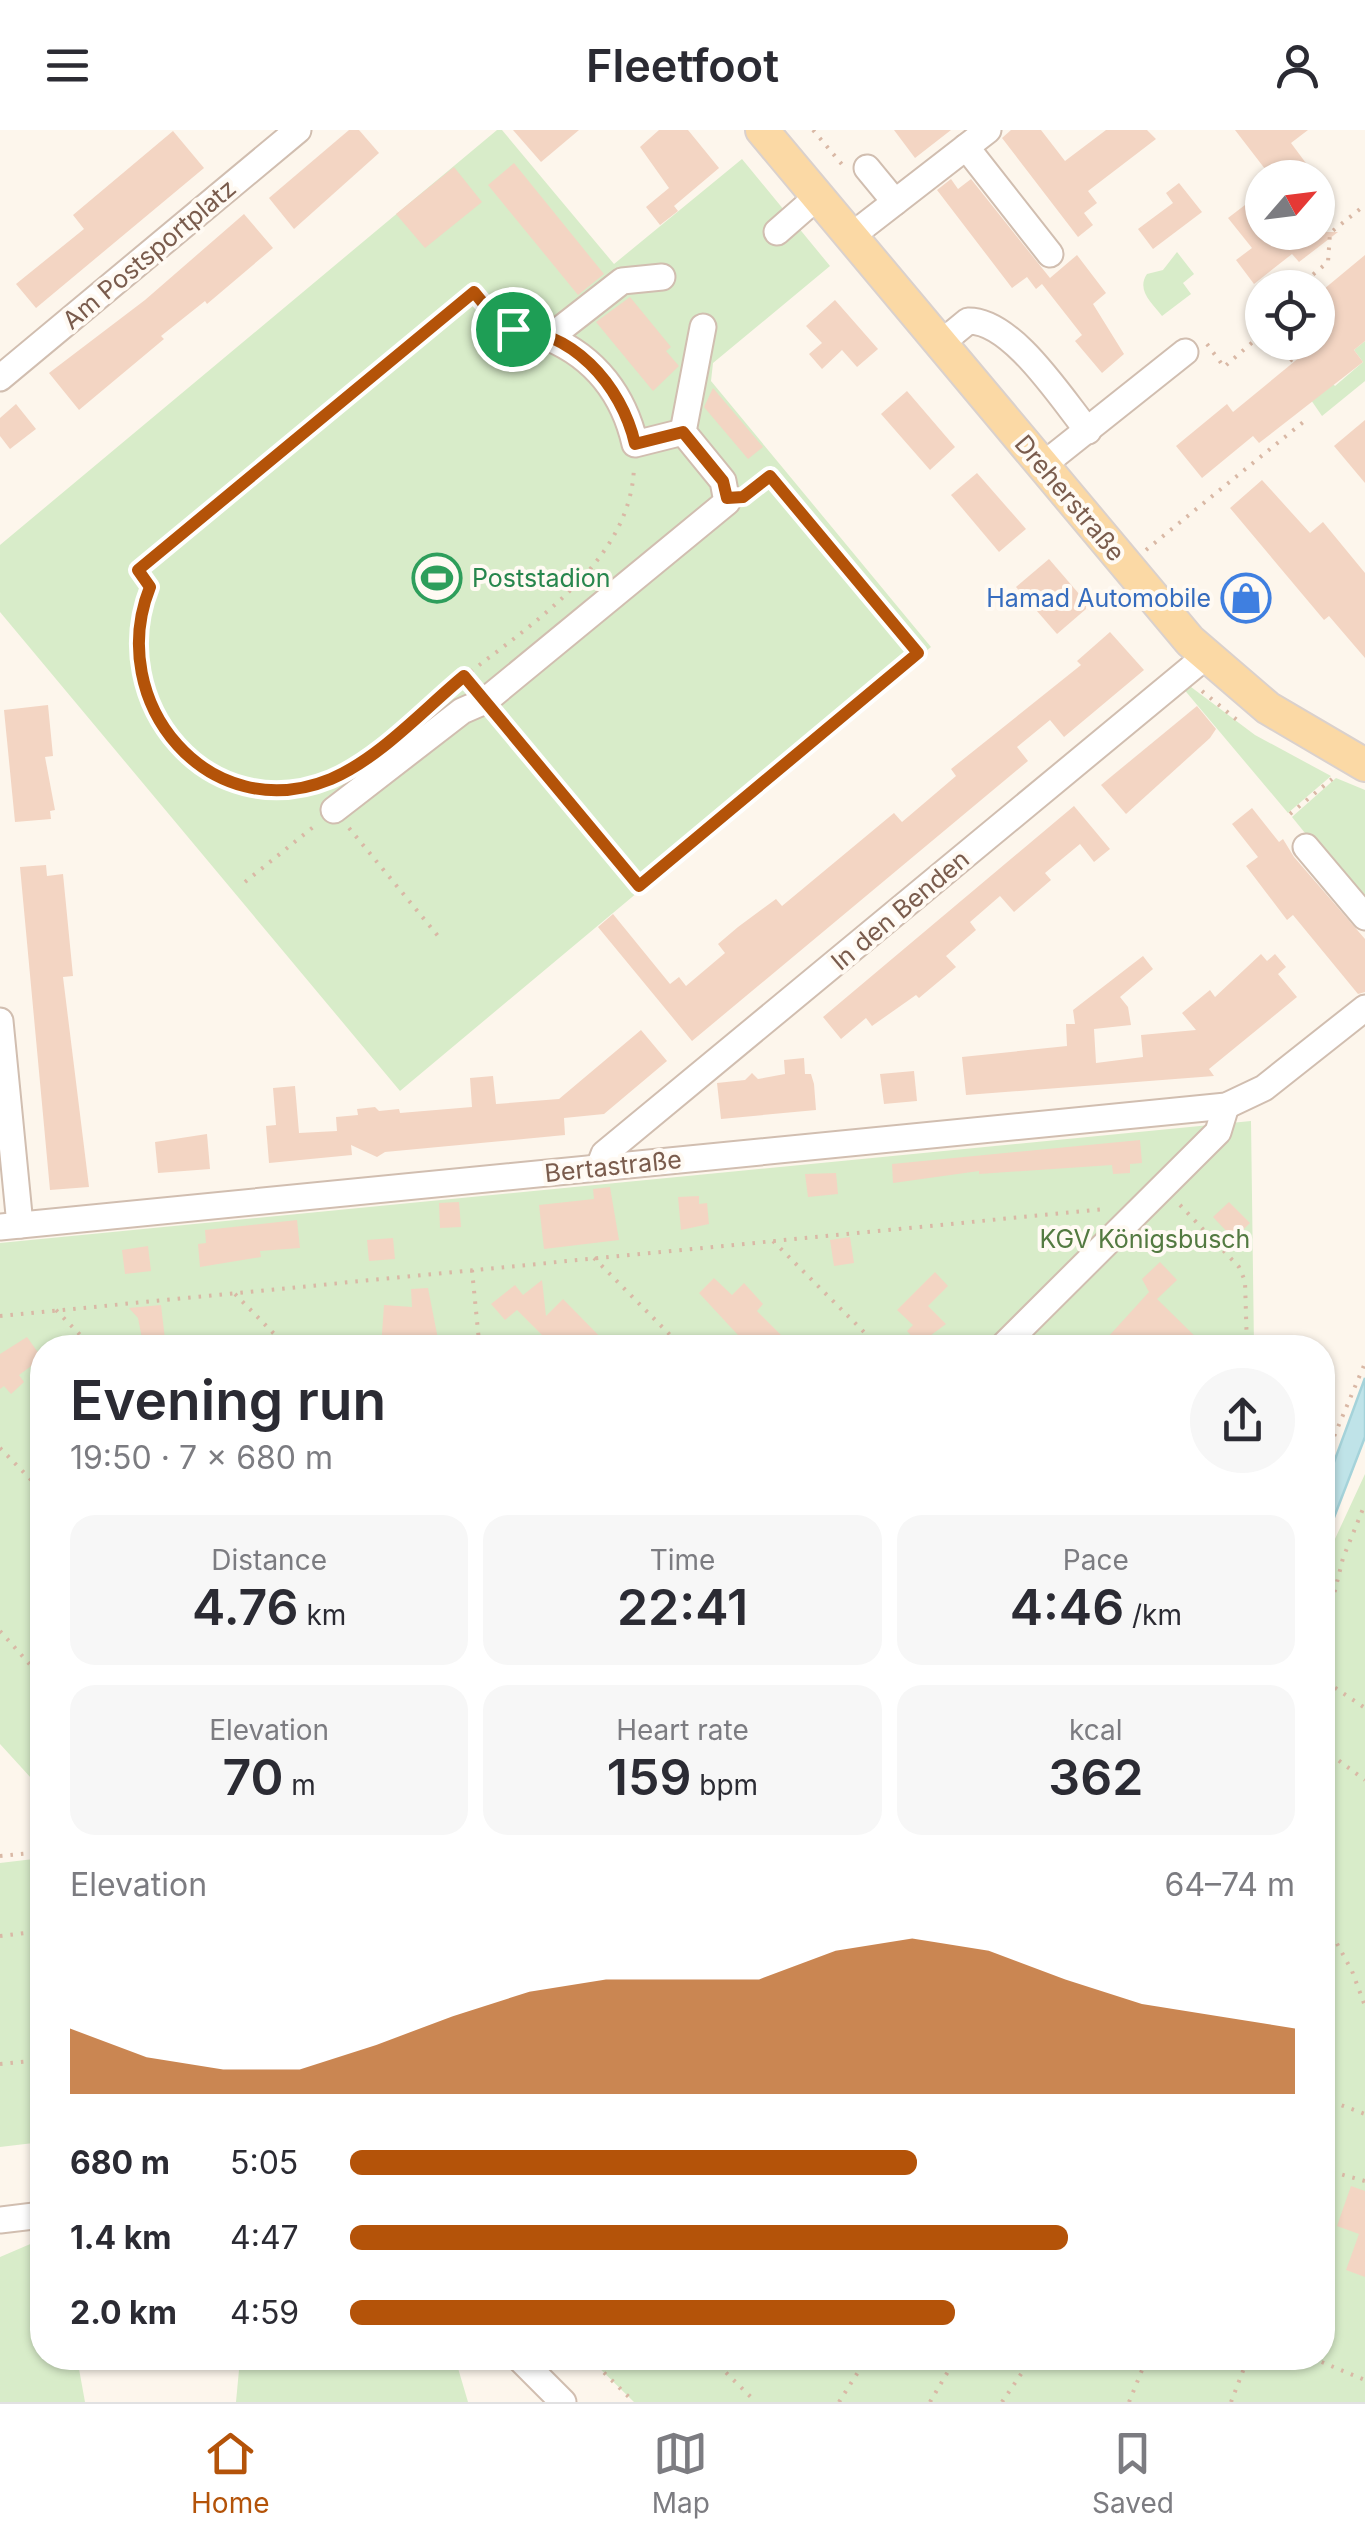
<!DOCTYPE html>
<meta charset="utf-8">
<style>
body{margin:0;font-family:Inter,sans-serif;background:#f7f7f7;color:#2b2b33;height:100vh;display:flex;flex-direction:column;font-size:38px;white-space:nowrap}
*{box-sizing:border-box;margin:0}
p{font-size:32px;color:#7c7c81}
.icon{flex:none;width:55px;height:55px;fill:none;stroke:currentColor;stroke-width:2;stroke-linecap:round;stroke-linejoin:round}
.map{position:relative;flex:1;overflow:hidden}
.drawer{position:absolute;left:30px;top:1205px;width:1305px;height:1035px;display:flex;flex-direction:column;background:#fff;border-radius:40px;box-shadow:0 2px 8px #0004}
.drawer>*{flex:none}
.needle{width:65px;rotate:62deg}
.buttons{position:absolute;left:1245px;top:30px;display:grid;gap:20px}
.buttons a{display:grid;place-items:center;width:90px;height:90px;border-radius:50%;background:#fff;box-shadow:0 2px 8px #0004;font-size:50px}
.pin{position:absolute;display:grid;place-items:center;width:85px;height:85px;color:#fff;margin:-42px;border:5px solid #fff;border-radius:50%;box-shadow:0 2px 10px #0007}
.round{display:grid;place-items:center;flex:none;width:105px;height:105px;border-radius:52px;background:#f7f7f7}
.summary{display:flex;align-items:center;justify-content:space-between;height:170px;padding:0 40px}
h1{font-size:55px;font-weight:600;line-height:75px}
.metrics{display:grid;grid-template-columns:repeat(3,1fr);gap:15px;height:170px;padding:10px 40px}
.metrics div{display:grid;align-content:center;border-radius:25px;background:#f7f7f7;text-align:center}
.metrics b{font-size:50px;font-weight:600}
.metrics small{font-size:28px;font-weight:400}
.metrics p{font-size:28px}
.chart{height:280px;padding:20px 40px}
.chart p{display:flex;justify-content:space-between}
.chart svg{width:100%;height:180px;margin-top:10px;fill:#b45309;opacity:.7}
ul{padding:0 40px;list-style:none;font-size:32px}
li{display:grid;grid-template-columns:160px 120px 1fr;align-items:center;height:75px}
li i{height:25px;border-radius:12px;background:#b45309}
header{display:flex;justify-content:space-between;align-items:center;height:130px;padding:0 40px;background:#fff;font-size:45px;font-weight:600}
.tabs{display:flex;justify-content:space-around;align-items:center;height:140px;border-top:2px solid #e1e1e2;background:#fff;font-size:28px;color:#7c7c81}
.tabs a{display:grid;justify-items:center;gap:5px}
.tabs .on{color:#b45309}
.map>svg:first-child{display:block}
</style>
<header><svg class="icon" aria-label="menu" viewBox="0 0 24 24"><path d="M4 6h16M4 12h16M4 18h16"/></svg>Fleetfoot<svg class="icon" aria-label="person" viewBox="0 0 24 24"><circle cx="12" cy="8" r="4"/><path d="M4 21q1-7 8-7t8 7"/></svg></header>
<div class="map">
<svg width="1365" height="2272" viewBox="0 0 1365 2272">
<rect width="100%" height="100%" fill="#fdf6ec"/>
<g fill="#d8ecc9">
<polygon points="497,0 502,0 614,134 742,29 830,136 713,233 711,251 931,517 400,961 0,482 0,415"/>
<path d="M1177,122L1194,144L1183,153L1191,164L1162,186C1152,173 1136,160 1147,144L1163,140Z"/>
<polygon points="1365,211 1365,251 1322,286 1311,270 1324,244 1335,256 1363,232 1354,220"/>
<polygon points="1187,554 1255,605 1331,646 1288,683 1182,557"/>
<polygon points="1336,648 1365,660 1365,777 1292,687"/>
<polygon points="1251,991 1254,1217 42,1218 42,1660 0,1614 0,1113"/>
<polygon points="1365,1344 1365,2272 634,2272 589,2228 1322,2228 1322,1437"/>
<polygon points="42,1728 42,2012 0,2017 0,1733"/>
<polygon points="42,2109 42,2228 77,2228 85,2272 0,2272 0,2127"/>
<polygon points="233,2228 455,2228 468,2272 236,2272 239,2240"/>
</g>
<polygon fill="#bfe3e8" stroke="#a5d3da" stroke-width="2.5" points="1365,1248 1365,1307 1323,1416 1323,1362"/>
<g fill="#f3d5c3">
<polygon points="349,0 359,0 379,23 294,99 269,68"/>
<polygon points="513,0 579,0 541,32"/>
<polygon points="659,0 688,0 719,38 674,76 678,81 660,95 646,77 669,58 640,17"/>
<polygon points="894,0 951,0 915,28"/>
<polygon points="1011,0 1041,0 1065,31 1106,0 1147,0 1156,9 1088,61 1097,73 1084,83 1093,95 1078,107 1002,8"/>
<polygon points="1235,0 1308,0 1291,13 1317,48 1272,48"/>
<polygon points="173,1 204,38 36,178 16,154 84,99 73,85"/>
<polygon points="514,33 604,144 578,165 488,55"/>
<polygon points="454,37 482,72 425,118 396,84"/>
<polygon points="951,49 958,59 971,49 1050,148 1077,125 1106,163 1093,174 1124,224 1102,243 1075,211 1082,205 1042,154 1036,159 1027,147 1012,158 937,60"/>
<polygon points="1179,53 1202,82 1153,119 1138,99 1173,73 1166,63"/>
<polygon points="1262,62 1262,102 1338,102 1299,132 1292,124 1254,154 1236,130 1252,118 1228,88"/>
<polygon points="244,84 273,118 207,174 205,171 161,206 164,209 79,280 49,243 145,170"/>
<polygon points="1365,125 1365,211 1354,220 1363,232 1259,313 1253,306 1202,348 1176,316 1227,274 1233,282 1306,222 1298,212 1318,212 1318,164"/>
<polygon points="630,167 671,217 666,221 679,236 653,261 596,192"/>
<polygon points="835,170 878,219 857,237 842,220 822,239 809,224 822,213 806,196"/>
<polygon points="713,258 763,317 748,329 704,277"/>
<polygon points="907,261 955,317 930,340 881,284"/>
<polygon points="16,274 36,299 10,319 0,306 0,288"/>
<polygon points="1365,290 1365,353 1334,316"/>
<polygon points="977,343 1026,399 999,422 951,365"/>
<polygon points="1262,350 1310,403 1323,392 1365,443 1365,528 1329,486 1324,490 1230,378"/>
<polygon points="1049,429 1086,472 1086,479 1057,504 1016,457"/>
<polygon points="1110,502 1144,540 1064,607 1050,590 1017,617 1028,631 692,911 598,797 613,784 670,854 679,847 686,856 725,823 718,814 738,797 776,769 782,776 894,683 902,692 956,646 951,639 1081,535 1077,531"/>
<polygon points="48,575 53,626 45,627 55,680 50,681 51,689 15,692 4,580"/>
<polygon points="1197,576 1216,599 1210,608 1126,684 1101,655"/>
<polygon points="1074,676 1110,719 1094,732 1080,714 1045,743 1051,750 1014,782 1000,766 970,792 976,800 946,826 956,837 919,868 916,865 872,896 866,888 841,909 823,887"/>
<polygon points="1252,678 1279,712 1283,709 1294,727 1365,809 1365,862 1358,864 1293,785 1287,790 1246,736 1258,727 1232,694"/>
<polygon points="46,735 47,746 63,744 73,846 63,847 89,1057 50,1060 20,737"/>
<polygon points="1261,824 1267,831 1275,824 1286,837 1278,844 1297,867 1209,939 1214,946 966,965 962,927 1067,916 1066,894 1075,894 1073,880 1143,826 1153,839 1120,867 1128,877 1131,895 1094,899 1096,933 1143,927 1141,905 1196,900 1182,883 1210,860 1215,867"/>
<polygon points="641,900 667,931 604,984 564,988 565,1005 385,1022 377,1027 351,1015 352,1025 269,1033 266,996 276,995 273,958 295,956 299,1003 337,1001 336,987 358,985 357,979 375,977 379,981 399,979 400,983 472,977 470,948 493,946 496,974 559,969"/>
<polygon points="804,928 805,944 811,944 814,954 816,980 721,989 717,953 745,950 752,943 758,949 785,944 784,930"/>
<polygon points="914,941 917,971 884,974 880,944"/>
<polygon points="207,1004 210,1039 158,1043 155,1012"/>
<polygon points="1140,1010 1142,1033 1130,1034 1130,1043 1113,1044 1112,1035 979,1044 979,1041 893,1053 892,1034"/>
<polygon points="836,1043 838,1064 808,1067 805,1044"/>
<polygon points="610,1057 619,1110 544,1119 539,1075 594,1069 593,1059"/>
<polygon points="699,1066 699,1074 707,1073 709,1094 681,1100 678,1067"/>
<polygon points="459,1072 461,1097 440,1098 439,1073"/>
<polygon points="1229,1072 1250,1093 1234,1109 1213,1087"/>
<polygon points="297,1090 300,1118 260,1121 261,1127 200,1137 198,1114 206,1113 205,1100"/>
<polygon points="850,1107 854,1133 834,1136 830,1110"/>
<polygon points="393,1108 395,1129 369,1131 367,1110"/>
<polygon points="148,1116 151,1141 125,1144 122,1120"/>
<polygon points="1160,1132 1177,1150 1157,1169 1207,1218 1098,1218 1149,1162 1142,1149"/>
<polygon points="935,1142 948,1156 928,1176 946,1194 919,1214 907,1201 913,1195 897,1180"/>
<polygon points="714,1148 732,1165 744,1153 763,1174 757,1181 794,1218 750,1218 699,1163"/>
<polygon points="542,1150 546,1186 563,1169 611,1218 555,1218 517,1180 505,1190 491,1174 515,1155 523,1165"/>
<polygon points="428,1158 438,1209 424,1210 423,1218 381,1218 384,1175 412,1177 411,1159"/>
<polygon points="161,1175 166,1218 144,1218 138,1188 129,1178"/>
<polygon points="27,1207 42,1228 19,1245 24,1252 11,1264 4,1256 0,1259 0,1224"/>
<polygon points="1351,2056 1365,2061 1365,2147 1346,2140 1359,2104 1337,2096"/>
</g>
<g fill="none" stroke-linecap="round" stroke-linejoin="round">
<g stroke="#d1beb0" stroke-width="29">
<g id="minor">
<polyline points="966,17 1050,124"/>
<polyline points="867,38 895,72"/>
<polyline points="777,102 817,67"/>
<polyline points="850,107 988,0"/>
<path d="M662,147L622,151L549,208C596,228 624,266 635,314L683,302"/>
<path d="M940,214L968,191C1012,190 1061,268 1088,301"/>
<polyline points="0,248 298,0"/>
<polyline points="1043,335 1185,222"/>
<polyline points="334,680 462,581 485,571 727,372 723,351 683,302 703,197"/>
<polyline points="1306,717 1365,787"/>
<polyline points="0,891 20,1095"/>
<polyline points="599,1037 604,1024 1206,526"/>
<polyline points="0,1097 1226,976 1264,958 1365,878"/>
<polyline points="1001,1218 1218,1002 1226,976"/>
<polyline points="0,2090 42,2085"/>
<polyline points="519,2228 563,2272"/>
</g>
</g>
<g stroke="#dad1cd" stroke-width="36">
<polyline id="major" points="762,0 1190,511 1268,578 1365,635"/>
</g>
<g stroke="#d9b8a5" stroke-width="4" stroke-dasharray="2.5 8" stroke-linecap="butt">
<polyline points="813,0 845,38"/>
<polyline points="1297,158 1328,132 1330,103 1365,75"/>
<polyline points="1207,214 1224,237 1262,204"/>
<polyline points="1290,231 1300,223 1292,212"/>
<polyline points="1146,420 1307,289"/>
<path d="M446,561C518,502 632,437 634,336"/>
<polyline points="1202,561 1237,590"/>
<polyline points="499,588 639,756 918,523 770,346 748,363"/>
<path d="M340,644C218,705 101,577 151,457L138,440L474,162L505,199L526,202"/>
<polyline points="1290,684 1332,649"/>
<polyline points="349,698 438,806"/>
<polyline points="245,752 317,694"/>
<polyline points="1180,1075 1239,1137 1245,1151 1247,1218"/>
<polyline points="773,1111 880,1218"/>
<polyline points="594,1128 683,1218"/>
<polyline points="472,1140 479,1211 485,1218"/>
<polyline points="235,1164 288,1218"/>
<polyline points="56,1180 93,1218"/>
<polyline points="0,1186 1105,1079"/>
<polyline points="1046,1208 1055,1218"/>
<polyline points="0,1318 42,1361"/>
<polyline points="1322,1335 1365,1233"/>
<polyline points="0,1501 42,1548"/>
<polyline points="1322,1513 1343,1428 1365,1374"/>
<polyline points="1322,1542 1328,1553 1365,1578"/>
<polyline points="1322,1618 1365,1650"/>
<polyline points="0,1726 42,1722"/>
<polyline points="1322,1786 1352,1841 1365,1876"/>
<polyline points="0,1806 42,1801"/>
<polyline points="0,1934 42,1930"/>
<polyline points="1322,1968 1365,1984"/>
<polyline points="1322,2039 1365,2051"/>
<polyline points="589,2228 634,2272"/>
<polyline points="711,2228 756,2272"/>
<polyline points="1312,2228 1365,2250"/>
<polyline points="839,2272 867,2228"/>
<polyline points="930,2272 956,2228"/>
<polyline points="1002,2272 1032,2228"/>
<polyline points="1129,2272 1147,2228"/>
<polyline points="1231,2272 1248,2228"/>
</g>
<use href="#minor" stroke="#fff" stroke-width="25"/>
<use href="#major" stroke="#fbd9a5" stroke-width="32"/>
</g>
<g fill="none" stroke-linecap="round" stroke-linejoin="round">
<g stroke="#fff" stroke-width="20">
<path id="route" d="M474,162L505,200C571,196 622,256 635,314L683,302L723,351L727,368L743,367L770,346L918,523L639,756L464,546C424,579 380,628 331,649C209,699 104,572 150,457L138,440Z"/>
</g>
<use href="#route" stroke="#b45309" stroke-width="12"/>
</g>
<defs>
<g id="stadium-ring" transform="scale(2.5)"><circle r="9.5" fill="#fffaf3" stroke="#2e9e5b" stroke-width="1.5"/><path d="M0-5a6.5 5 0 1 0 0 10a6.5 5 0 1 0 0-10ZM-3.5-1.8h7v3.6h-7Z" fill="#2e9e5b"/></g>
<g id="shop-ring" transform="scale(2.5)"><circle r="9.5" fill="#fffaf3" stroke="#3f7fe0" stroke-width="1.5"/><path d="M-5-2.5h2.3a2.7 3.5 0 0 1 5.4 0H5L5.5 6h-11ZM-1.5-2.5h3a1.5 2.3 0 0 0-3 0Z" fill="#3f7fe0"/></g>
</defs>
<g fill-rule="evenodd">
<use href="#stadium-ring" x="437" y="448"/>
<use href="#shop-ring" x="1246" y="468"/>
</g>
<g text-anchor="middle" stroke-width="8" stroke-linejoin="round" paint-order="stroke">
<g font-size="25" fill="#7a5c4d" stroke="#fffaf3">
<text transform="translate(149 124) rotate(-40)" y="9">Am Postsportplatz</text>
<text transform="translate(1070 368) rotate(50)" y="9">Dreherstraße</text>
<text transform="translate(900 780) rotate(-40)" y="9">In den Benden</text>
<text transform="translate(613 1036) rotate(-6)" y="9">Bertastraße</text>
</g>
<g font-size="25" fill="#27864d" stroke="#fffaf3" text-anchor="start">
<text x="472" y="457">Poststadion</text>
</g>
<g font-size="25" fill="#366cbe" stroke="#fffaf3" text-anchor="end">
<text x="1211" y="477">Hamad Automobile</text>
</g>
<g font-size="25" fill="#537a41" stroke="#fffaf3">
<text x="1145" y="1118">KGV Königsbusch</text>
</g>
</g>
</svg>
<div class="buttons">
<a><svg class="needle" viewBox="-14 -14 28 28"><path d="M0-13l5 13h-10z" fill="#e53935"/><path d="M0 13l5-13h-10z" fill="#7c7c81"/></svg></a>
<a><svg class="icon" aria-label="locate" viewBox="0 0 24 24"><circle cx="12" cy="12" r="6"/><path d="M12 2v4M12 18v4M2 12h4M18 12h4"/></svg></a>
</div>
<div class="pin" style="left:513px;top:199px;background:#1e9e55"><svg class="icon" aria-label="arrive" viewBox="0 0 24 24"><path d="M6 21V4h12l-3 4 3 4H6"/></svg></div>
<section class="drawer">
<div class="summary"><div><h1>Evening run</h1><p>19:50 · 7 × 680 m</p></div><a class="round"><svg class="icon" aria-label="share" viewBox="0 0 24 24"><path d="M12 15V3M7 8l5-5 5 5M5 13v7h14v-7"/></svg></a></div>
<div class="metrics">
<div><p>Distance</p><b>4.76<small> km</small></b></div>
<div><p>Time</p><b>22:41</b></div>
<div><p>Pace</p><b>4:46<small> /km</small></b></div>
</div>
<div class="metrics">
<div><p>Elevation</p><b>70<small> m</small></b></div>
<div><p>Heart rate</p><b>159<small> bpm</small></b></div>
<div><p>kcal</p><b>362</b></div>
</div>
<div class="chart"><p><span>Elevation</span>64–74 m</p>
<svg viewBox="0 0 160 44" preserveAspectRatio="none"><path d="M0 44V28L10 35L20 38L30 38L40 32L50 25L60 19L70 16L80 16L90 16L100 9L110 6L120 9L130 16L140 22L150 25L160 28V44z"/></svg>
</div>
<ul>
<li><b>680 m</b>5:05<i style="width:60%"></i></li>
<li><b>1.4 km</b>4:47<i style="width:76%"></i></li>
<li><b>2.0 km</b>4:59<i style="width:64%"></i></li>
</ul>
</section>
</div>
<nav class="tabs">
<a class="on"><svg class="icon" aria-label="home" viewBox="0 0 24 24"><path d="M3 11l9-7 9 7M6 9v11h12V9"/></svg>Home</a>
<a><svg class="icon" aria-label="map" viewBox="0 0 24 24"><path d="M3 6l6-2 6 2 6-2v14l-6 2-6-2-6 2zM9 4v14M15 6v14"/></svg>Map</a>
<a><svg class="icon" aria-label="saved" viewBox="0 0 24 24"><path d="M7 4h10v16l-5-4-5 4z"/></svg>Saved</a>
</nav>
